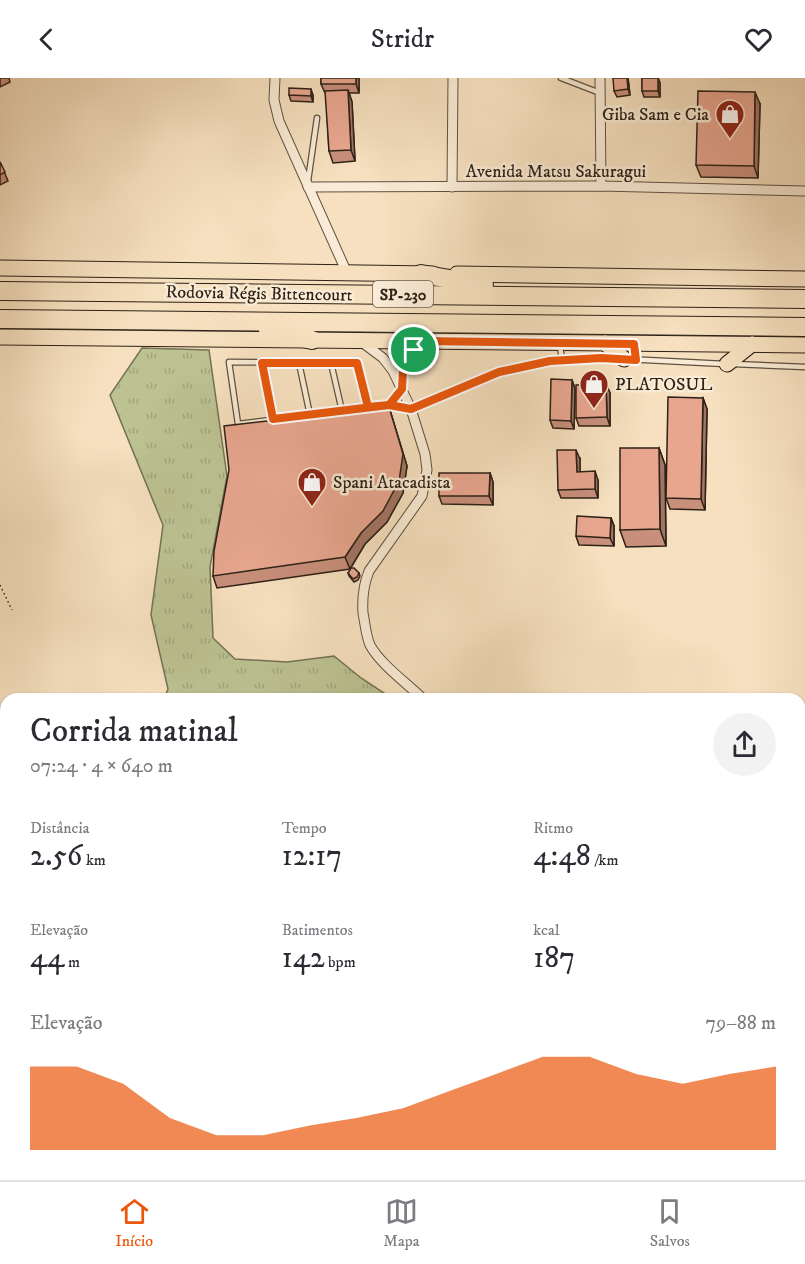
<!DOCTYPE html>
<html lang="pt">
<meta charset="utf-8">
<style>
body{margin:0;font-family:"IM FELL DW Pica",serif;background:#f2f2f3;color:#2b2b33;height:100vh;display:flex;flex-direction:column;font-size:22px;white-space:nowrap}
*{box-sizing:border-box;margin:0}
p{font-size:20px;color:#7c7c81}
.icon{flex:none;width:33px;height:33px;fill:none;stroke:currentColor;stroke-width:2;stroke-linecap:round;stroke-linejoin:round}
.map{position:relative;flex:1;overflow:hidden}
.sheet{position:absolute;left:0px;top:615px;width:806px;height:488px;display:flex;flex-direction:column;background:#fff;border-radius:18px 18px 0 0;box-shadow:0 2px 4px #0004}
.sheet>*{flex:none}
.pin{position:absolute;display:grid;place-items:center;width:51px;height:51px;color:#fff;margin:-26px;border:3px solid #fff;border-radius:50%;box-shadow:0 2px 6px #0007}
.round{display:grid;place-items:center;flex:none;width:63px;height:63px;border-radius:32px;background:#f2f2f3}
.headline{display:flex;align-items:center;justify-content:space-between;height:102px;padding:0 30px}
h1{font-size:33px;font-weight:600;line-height:45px}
.stats{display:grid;grid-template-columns:repeat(3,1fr);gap:9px;height:102px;padding:6px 30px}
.stats div{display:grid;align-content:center}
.stats b{font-size:30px;font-weight:600}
.stats small{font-size:16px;font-weight:400}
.stats p{font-size:16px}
.chart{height:168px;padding:12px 30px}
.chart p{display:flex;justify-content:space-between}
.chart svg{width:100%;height:108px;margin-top:6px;fill:#ea580c;opacity:.7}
header{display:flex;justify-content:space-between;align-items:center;height:78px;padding:0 30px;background:#fff;font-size:27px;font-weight:600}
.tab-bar{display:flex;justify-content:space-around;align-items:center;height:84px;border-top:2px solid #e1e1e2;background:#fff;font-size:16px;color:#7c7c81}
.tab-bar a{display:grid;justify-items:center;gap:3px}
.tab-bar .active{color:#ea580c}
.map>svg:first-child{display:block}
</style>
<header><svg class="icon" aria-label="back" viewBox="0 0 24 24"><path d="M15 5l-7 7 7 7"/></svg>Stridr<svg class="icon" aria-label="heart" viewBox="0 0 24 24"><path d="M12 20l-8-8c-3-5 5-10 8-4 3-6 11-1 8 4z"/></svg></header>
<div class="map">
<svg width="805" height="1102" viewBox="0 0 805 1102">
<defs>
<pattern id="grass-tufts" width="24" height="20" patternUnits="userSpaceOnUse" patternTransform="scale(1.5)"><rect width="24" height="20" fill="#bcc292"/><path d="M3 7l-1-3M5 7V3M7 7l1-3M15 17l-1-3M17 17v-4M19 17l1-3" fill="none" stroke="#a2a67d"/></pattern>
<pattern id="forest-firs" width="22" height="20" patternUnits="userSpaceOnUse" patternTransform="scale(1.5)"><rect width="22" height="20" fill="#bcc292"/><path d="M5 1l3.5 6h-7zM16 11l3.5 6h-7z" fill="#a2a67d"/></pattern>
</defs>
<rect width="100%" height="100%" fill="#f6e0bf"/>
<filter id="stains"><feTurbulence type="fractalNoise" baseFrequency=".00333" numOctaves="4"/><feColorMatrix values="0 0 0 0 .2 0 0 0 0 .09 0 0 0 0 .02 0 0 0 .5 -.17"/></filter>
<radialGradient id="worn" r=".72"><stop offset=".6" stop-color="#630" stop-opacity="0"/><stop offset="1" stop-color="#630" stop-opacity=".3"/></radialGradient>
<g fill="url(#grass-tufts)" stroke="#747254" stroke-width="1.5">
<polygon points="142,270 209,272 227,398 210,489 213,560 235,581 287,584 334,578 361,600 393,621 164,621 168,611 151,537 163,447 110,317"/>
<polygon points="6,790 6,932 0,922 0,796"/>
</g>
<polygon fill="url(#forest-firs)" stroke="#747254" stroke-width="1.5" points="800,827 805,829 805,1081 800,1077"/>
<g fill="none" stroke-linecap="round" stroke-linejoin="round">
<g stroke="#5f5141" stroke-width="7">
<g id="lane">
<polyline points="561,0 600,15"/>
<polyline points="308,103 317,40"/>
<polyline points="560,268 562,282 617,281"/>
<polyline points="626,281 725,286"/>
<polyline points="262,285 273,341"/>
<polyline points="299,285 310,337"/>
<polyline points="331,285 342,333"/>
<polyline points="733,286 805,289"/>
<polyline points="389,327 402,311"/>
<polyline points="368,329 357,285 229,284 238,346 389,327 411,331 499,294 562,282"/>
<polyline points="193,1096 195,1102"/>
</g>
</g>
<g stroke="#5f5141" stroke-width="11">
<g id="street">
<polyline points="275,0 274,22 279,43 347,195"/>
<polyline points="600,0 601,108"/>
<polyline points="308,109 601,108 805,113"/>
<polyline points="452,109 453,0"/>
<path d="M363,265L383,280L393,293L411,331L425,376L427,392L422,418L369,493C363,508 362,520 363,535C365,545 366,558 370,567C380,586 408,606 423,621"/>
<path d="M402,309C401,290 408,276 423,264"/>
<polyline points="70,1096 73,1102"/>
<polyline points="387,1096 390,1102"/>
<polyline points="735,1096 745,1102"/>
<polyline points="174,1102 186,1096"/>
<polyline points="668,1102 672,1096"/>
</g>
</g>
<g stroke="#2d2117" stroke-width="17">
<g id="primary">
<polyline points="0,190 433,196"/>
<polyline points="457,196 805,201"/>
<polyline points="0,259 805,267"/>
<polyline points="605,265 624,281"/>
<polyline points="727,286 752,266"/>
</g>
</g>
<g stroke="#2d2117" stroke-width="20">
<g id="highway">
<polyline points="421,196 484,207"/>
<polyline points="0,213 805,221"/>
<polyline points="0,241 805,249"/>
<polyline points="268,252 312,262"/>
</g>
</g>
<polyline stroke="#2d2117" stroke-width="1.5" stroke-dasharray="1.5 3" stroke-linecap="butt" points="0,507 12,532"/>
<use href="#lane" stroke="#f9ebd5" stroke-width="4.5"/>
<use href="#street" stroke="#f9ebd5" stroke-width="9"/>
<use href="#primary" stroke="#f6e0bf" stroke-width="15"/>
<use href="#highway" stroke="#f6e0bf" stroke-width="18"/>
</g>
<g fill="#c88f7b" stroke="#2d2117" stroke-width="1.5">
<polygon points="0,0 9,0 10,4 0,9"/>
<polygon points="321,0 359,0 359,15 349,15 352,24 355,83 333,85 329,73 326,15 325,15 321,6"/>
<polygon points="628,0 630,17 617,19 614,13"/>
<polygon points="642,0 658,0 660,5 660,19 644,19 642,13"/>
<polygon points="289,17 313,17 313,24 291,23"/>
<polygon points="760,26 758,100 701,99 696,87"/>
<polygon points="0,84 8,103 0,107"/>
<polygon points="572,302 575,311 574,351 553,350 550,342"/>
<polygon points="606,306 610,315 610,348 579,348 576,340"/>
<polygon points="703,320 707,331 705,432 670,431 666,420"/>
<polygon points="389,329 407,388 403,415 387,444 365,466 350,491 217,510 213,498"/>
<polygon points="659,370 665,387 666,468 626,469 620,452"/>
<polygon points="580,381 580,394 598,402 598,420 561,420 558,412"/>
<polygon points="490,395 493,404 493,427 442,426 439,418"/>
<polygon points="611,440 614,448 614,468 579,467 576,458"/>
<polygon points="348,495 359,495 360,498 358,502 354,504 349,498"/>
<polygon points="0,964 4,973 0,975"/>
<polygon points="0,1026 6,1032 6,1062 4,1063 0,1055"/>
<polygon points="0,1076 5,1089 0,1102"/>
<polygon points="266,1096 277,1096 278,1102 269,1102"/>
<polygon points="329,1096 376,1096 364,1102 359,1102 357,1097 354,1098 353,1097 355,1102 331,1102"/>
<polygon points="559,1096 590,1096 595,1102 561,1102"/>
</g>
<g fill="#a27464" stroke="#2d2117" stroke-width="1.5">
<polygon points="356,0 359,0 359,15 356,6"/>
<polygon points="627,0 628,0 630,17 628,11"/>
<polygon points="658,0 660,5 660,19 658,13"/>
<polygon points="311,11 313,17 313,24 311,18"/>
<polygon points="348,12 352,24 355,83 351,72"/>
<polygon points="755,14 760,26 758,100 754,88"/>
<polygon points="572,302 575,311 574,351 571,343"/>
<polygon points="606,306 610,315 610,348 607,339"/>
<polygon points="703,320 707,331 705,432 701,421"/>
<polygon points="389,329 407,388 403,415 387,444 365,466 350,491 345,479 361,455"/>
<polygon points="659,370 665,387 666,468 660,451"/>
<polygon points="576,372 580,381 580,402 577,394"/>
<polygon points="595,393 598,402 598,420 595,411"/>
<polygon points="490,395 493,404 493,427 489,418"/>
<polygon points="611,440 614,448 614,468 610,460"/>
<polygon points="695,1096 701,1096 697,1102 690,1102"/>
</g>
<g fill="#e8a68f" stroke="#2d2117" stroke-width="1.5">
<rect x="321" y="0" width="35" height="6"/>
<polygon points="613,0 627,0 628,11 614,13"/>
<rect x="642" y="0" width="16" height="13"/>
<polygon points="289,10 311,11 311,18 289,17"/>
<polygon points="348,12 351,72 329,73 325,13"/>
<polygon points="698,13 755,14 754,88 696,87"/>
<polygon points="0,84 5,94 0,97"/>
<polygon points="551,301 572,302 571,343 550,342"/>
<polygon points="606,306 607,339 576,340 576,307"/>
<polygon points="668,319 703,320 701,421 666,420"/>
<polygon points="389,329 403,376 399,403 383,433 361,455 345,479 213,498 214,473 229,392 224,348"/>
<polygon points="620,370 659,370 660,451 620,452"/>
<polygon points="557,372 576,372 577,394 595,393 595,411 558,412"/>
<polygon points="439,395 490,395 489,418 439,418"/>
<polygon points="577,438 611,440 610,460 576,458"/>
<polygon points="351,490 354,490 359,495 357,499 353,501 348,495"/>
<polygon points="3,1025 6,1032 6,1052 1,1055 0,1026"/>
<polygon points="6,1089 6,1096 12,1096 14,1102 0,1102 0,1091"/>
<polygon points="267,1096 275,1096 269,1100"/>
<polygon points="329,1096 353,1096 354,1099 347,1102 336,1102 334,1099 331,1101"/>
<polygon points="396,1096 418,1096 420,1100 416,1102 399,1102"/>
<polygon points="560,1096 590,1096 594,1100 592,1102 564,1102 565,1101"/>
<polygon points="676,1096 695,1096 690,1102 678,1102 674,1099"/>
<polygon points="42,1097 44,1102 31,1102"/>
</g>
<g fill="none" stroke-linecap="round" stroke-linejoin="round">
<g stroke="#fff" stroke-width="12">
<polyline id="route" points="414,272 403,291 402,311 389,327 368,329 357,285 262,285 273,341 389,327 411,331 499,294 550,283 601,280 636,282 634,266 424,263 414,272"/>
</g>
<use href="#route" stroke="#ea580c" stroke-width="8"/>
</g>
<defs>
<g id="shop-pin" transform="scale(1.5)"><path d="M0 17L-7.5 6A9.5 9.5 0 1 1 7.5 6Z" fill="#8f2418" stroke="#f9ebd5"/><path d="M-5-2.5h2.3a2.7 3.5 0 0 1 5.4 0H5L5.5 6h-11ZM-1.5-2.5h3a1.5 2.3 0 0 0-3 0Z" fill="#fff"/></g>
</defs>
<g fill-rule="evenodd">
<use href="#shop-pin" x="730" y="36"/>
<use href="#shop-pin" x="594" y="306"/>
<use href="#shop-pin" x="312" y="404"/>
</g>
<g text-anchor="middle" stroke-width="5" stroke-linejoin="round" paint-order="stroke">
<rect fill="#f9ebd5" stroke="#6a5e50" stroke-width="1.5" x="373" y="203" width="60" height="26" rx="4.5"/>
<g font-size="16" font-weight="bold" fill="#2d2117">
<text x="403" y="222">SP-230</text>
</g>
<g font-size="18" fill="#2d2117" stroke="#f9ebd5" text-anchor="start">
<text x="709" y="42" text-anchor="end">Giba Sam e Cia</text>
<text x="615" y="312">PLATOSUL</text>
<text x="333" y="410">Spani Atacadista</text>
</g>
<g font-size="18" fill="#2d2117" stroke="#f9ebd5">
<text x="556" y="99">Avenida Matsu Sakuragui</text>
<text transform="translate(259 215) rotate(1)" y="6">Rodovia Régis Bittencourt</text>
</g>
</g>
<rect width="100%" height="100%" filter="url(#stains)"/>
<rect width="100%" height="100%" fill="url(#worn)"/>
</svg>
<div class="pin" style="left:414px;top:272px;background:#1e9e55"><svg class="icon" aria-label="arrive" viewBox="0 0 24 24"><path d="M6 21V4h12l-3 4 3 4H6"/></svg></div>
<section class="sheet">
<div class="headline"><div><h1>Corrida matinal</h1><p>07:24 · 4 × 640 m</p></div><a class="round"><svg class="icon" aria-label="share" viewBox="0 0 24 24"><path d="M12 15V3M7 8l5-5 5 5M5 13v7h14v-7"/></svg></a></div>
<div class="stats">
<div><p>Distância</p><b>2.56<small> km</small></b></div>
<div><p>Tempo</p><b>12:17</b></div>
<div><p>Ritmo</p><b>4:48<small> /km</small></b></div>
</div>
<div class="stats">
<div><p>Elevação</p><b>44<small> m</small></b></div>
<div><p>Batimentos</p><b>142<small> bpm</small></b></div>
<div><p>kcal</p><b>187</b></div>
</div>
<div class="chart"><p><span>Elevação</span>79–88 m</p>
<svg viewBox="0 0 160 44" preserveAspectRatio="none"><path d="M0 44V10L10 10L20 17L30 31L40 38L50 38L60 34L70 31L80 27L90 20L100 13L110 6L120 6L130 13L140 17L150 13L160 10V44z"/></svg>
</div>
</section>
</div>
<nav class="tab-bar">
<a class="active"><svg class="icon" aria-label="home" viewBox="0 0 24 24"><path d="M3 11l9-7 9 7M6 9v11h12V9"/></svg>Início</a>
<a><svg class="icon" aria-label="map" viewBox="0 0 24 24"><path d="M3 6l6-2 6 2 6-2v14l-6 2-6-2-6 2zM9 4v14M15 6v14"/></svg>Mapa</a>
<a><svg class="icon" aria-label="saved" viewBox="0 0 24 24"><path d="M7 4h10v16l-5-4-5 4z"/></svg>Salvos</a>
</nav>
